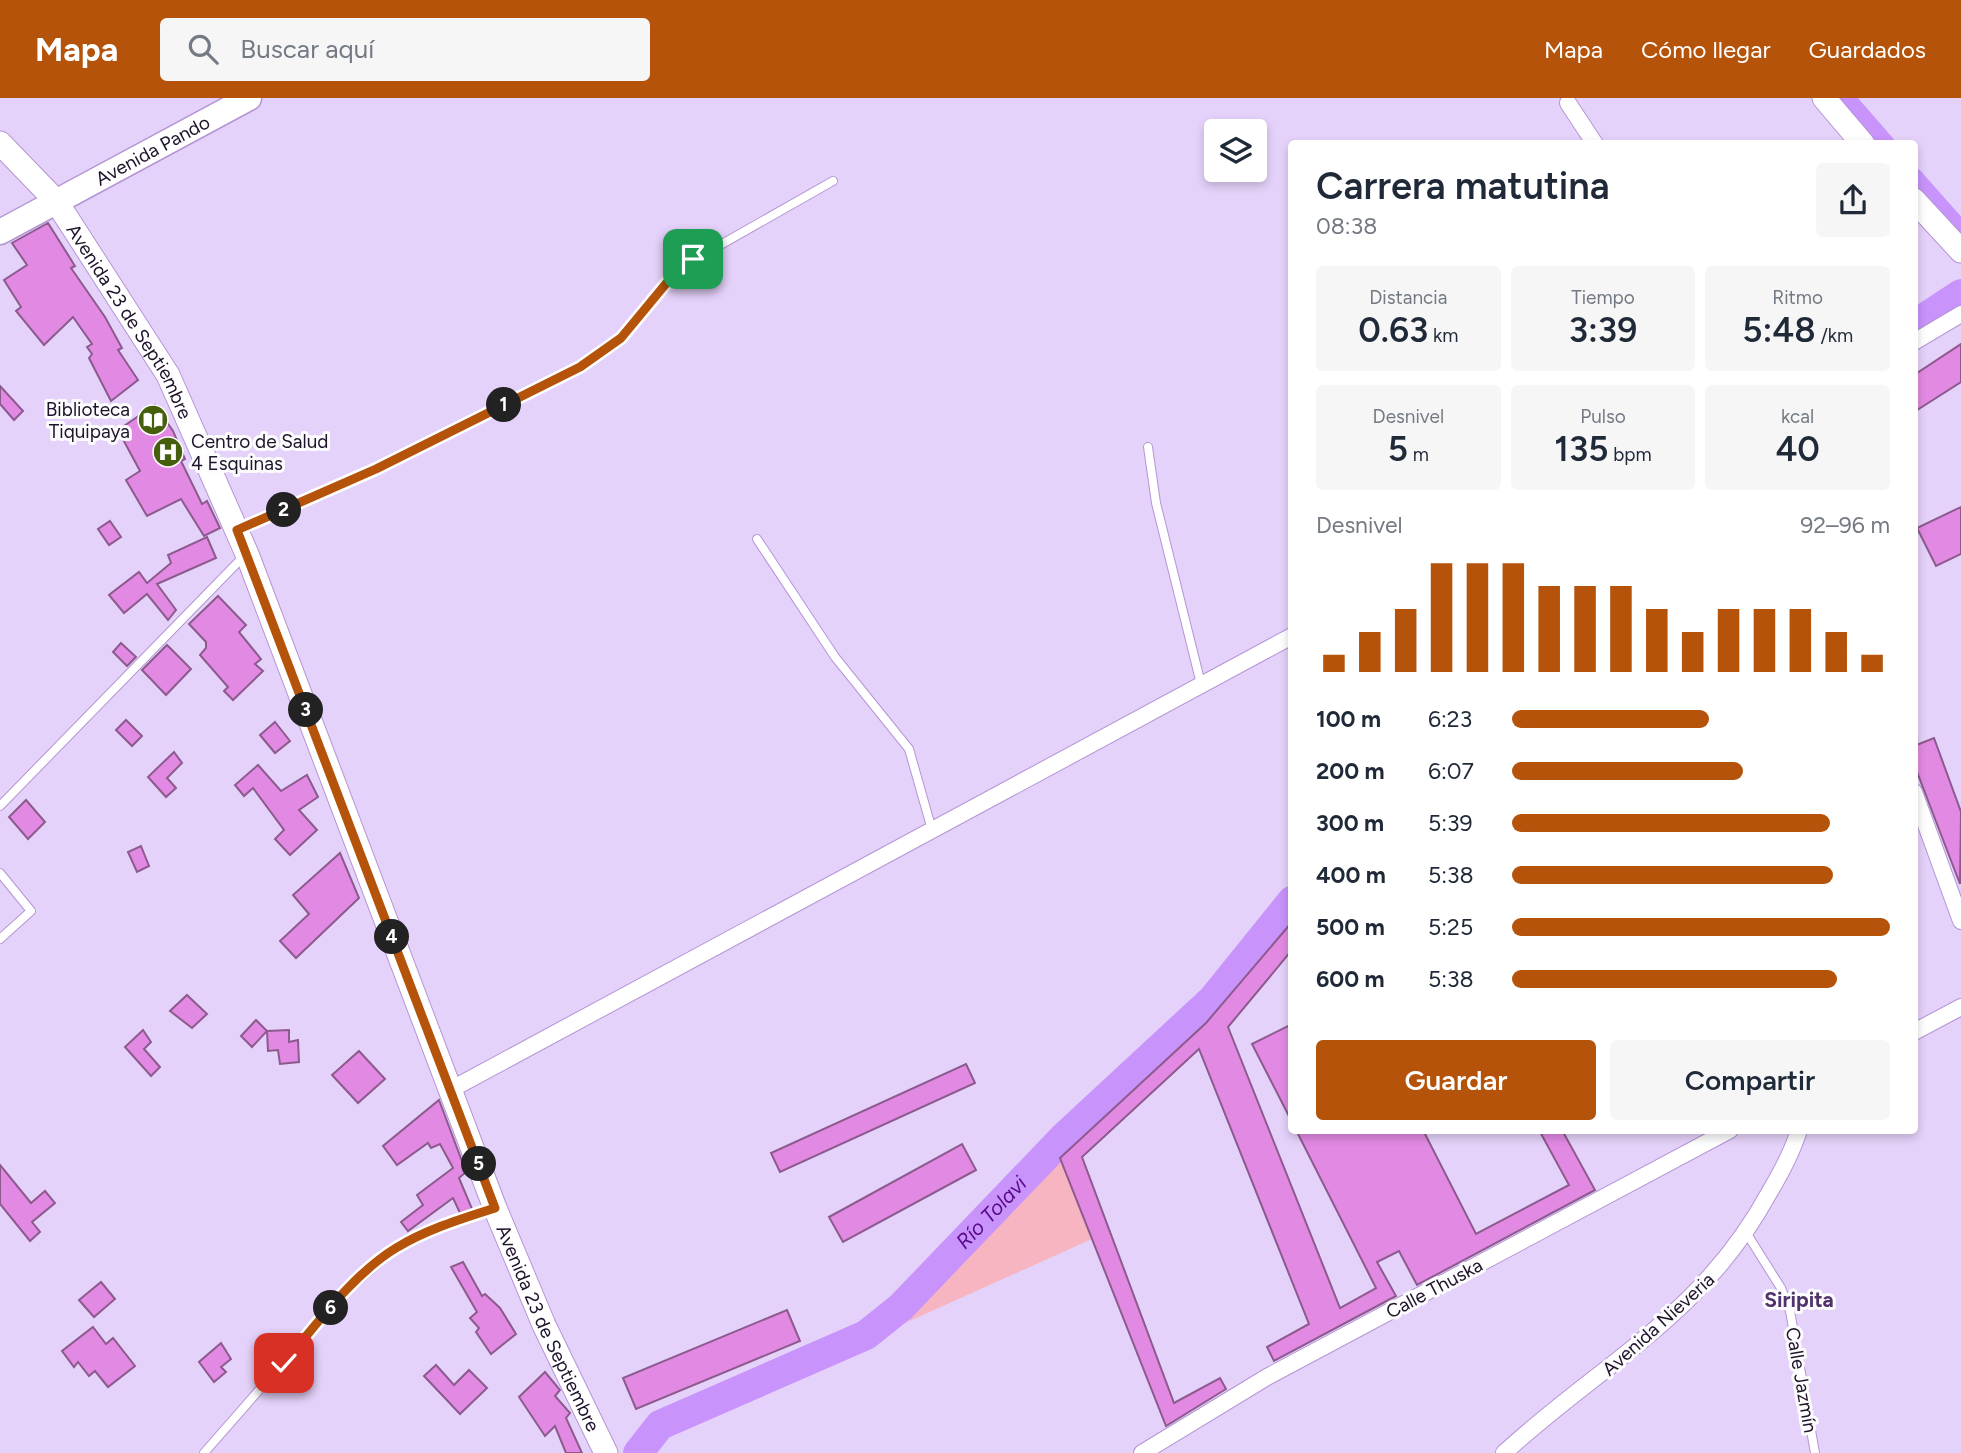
<!DOCTYPE html>
<html lang="es">
<meta charset="utf-8">
<style>
body{margin:0;font-family:Figtree,sans-serif;background:#f6f6f7;color:#1f2937;height:100vh;display:flex;flex-direction:column;font-size:26px;white-space:nowrap}
*{box-sizing:border-box;margin:0}
p{font-size:23px;color:#747a83}
.icon{flex:none;width:38px;height:38px;fill:none;stroke:currentColor;stroke-width:2;stroke-linecap:round;stroke-linejoin:round}
.map{position:relative;flex:1;overflow:hidden}
.drawer{position:absolute;left:1288px;top:42px;width:630px;height:994px;display:flex;flex-direction:column;background:#fff;border-radius:7px;box-shadow:0 4px 10px #0003}
.drawer>*{flex:none}
.fabs{position:absolute;left:1204px;top:21px;display:grid;gap:14px}
.fabs a{display:grid;place-items:center;width:63px;height:63px;border-radius:7px;background:#fff;box-shadow:0 4px 10px #0003;font-size:35px}
.pin{position:absolute;display:grid;place-items:center;width:60px;height:60px;color:#fff;margin:-30px;border-radius:14px;box-shadow:0 4px 10px #0006}
.km{position:absolute;width:35px;height:35px;margin:-18px;border-radius:50%;background:#222;color:#fff;font-size:19px;line-height:35px;text-align:center}
.round{display:grid;place-items:center;flex:none;width:74px;height:74px;border-radius:7px;background:#f6f6f7}
.overview{display:flex;align-items:center;justify-content:space-between;height:119px;padding:0 28px}
h1{font-size:38px;font-weight:600;line-height:52px}
.stats{display:grid;grid-template-columns:repeat(3,1fr);gap:10px;height:119px;padding:7px 28px}
.stats div{display:grid;align-content:center;border-radius:7px;background:#f6f6f7;text-align:center}
.stats b{font-size:35px;font-weight:600}
.stats small{font-size:19px;font-weight:400}
.stats p{font-size:19px}
.chart{height:196px;padding:14px 28px}
.chart p{display:flex;justify-content:space-between}
.chart svg{width:100%;height:126px;margin-top:7px;stroke:#b45309;stroke-width:6}
.action{display:flex;gap:14px;margin-top:auto;padding:14px 28px}
.action a{flex:1;height:80px;border-radius:7px;background:#b45309;color:#fff;font-size:28px;font-weight:600;line-height:80px;text-align:center}
.action a+a{background:#f6f6f7;color:#1f2937}
ul{padding:0 28px;list-style:none;font-size:23px}
li{display:grid;grid-template-columns:112px 84px 1fr;align-items:center;height:52px}
li i{height:18px;border-radius:9px;background:#b45309}
header{display:flex;align-items:center;gap:42px;box-sizing:border-box;height:98px;padding:0 35px;background:#b45309;color:#fff}
header strong{font-size:33px}
nav{display:flex;gap:38px;margin-inline-start:auto;font-size:24px}
.search{width:490px;height:63px;background:#f6f6f7;display:flex;align-items:center;gap:18px;box-sizing:border-box;padding:0 24px;border-radius:7px;color:#747a83;font-size:26px}
.map>svg:first-child{display:block}
</style>
<header>
<strong>Mapa</strong>
<div class="search"><svg class="icon" aria-label="search" viewBox="0 0 24 24"><circle cx="10" cy="10" r="6"/><path d="M15 15l6 6"/></svg>Buscar aquí</div>
<nav><a>Mapa</a><a>Cómo llegar</a><a>Guardados</a></nav>
</header>
<div class="map">
<svg width="1961" height="1355" viewBox="0 0 1961 1355">
<rect width="100%" height="100%" fill="#e5d2fa"/>
<polygon fill="#f7b4c1" points="1060,1060 1092,1141 905,1225"/>
<g fill="none" stroke-linecap="round" stroke-linejoin="round">
<g stroke="#c893fb" stroke-width="18">
<polyline points="1846,0 1886,46"/>
<polyline points="1914,79 1961,132"/>
</g>
<g stroke="#c893fb" stroke-width="30">
<polyline points="1914,227 1961,196"/>
<path id="s1" d="M638,1355L660,1327L866,1237L901,1209L1064,1039L1213,901L1292,803"/>
</g>
</g>
<g fill="#e28ae3" stroke="#8c5a8d" stroke-width="2">
<polygon points="48,125 75,168 71,170 105,219 122,250 118,252 138,282 111,303 89,260 92,256 87,249 92,246 73,219 44,247 16,213 21,209 4,182 27,167 12,145"/>
<polygon points="1961,246 1961,284 1914,314 1914,277"/>
<polygon points="0,288 23,313 14,322 0,306"/>
<polygon points="155,307 173,333 185,361 181,363 202,406 207,403 220,430 204,438 181,401 147,418 126,382 140,373 118,332"/>
<polygon points="1961,409 1961,456 1936,468 1917,430"/>
<polygon points="110,423 121,439 109,447 98,431"/>
<polygon points="207,439 216,460 157,486 176,512 168,522 147,496 124,515 109,497 139,474 147,485 171,465 168,457"/>
<polygon points="218,498 246,527 239,534 261,561 255,566 263,573 233,602 224,593 228,589 200,557 206,550 206,544 189,526"/>
<polygon points="121,545 136,559 127,568 113,554"/>
<polygon points="167,547 191,571 166,597 142,572"/>
<polygon points="126,622 142,638 132,648 116,632"/>
<polygon points="275,624 290,643 275,655 260,637"/>
<polygon points="1934,640 1961,714 1960,786 1914,666 1914,648"/>
<polygon points="174,654 182,665 167,680 176,690 166,699 148,679"/>
<polygon points="258,667 281,693 307,677 318,699 299,712 317,732 290,757 275,741 284,732 253,690 244,698 235,687"/>
<polygon points="26,702 45,724 28,741 9,719"/>
<polygon points="141,748 149,768 137,774 128,754"/>
<polygon points="340,755 359,800 296,860 280,843 309,816 293,797"/>
<polygon points="1292,824 1292,852 1228,929 1340,1210 1376,1190 1296,1032 1423,1032 1476,1136 1569,1087 1539,1032 1562,1032 1595,1092 1417,1187 1399,1153 1377,1164 1396,1198 1274,1263 1267,1249 1309,1226 1199,951 1082,1059 1174,1305 1220,1280 1226,1291 1166,1328 1060,1060 1206,925"/>
<polygon points="187,897 207,916 192,930 170,913"/>
<polygon points="256,922 267,933 252,949 241,938"/>
<polygon points="1292,926 1292,1024 1252,946"/>
<polygon points="143,932 151,944 144,951 160,969 151,978 125,949"/>
<polygon points="289,932 289,944 298,942 299,964 280,966 278,952 268,953 267,933"/>
<polygon points="359,953 385,981 358,1005 332,977"/>
<polygon points="966,966 975,985 780,1074 771,1055"/>
<polygon points="439,1002 466,1074 459,1080 472,1111 460,1115 453,1100 408,1133 401,1124 423,1107 417,1097 453,1070 440,1046 431,1050 428,1045 397,1067 383,1048"/>
<polygon points="962,1046 976,1072 843,1144 829,1119"/>
<polygon points="0,1067 31,1105 45,1093 55,1105 32,1124 40,1134 30,1143 0,1106"/>
<polygon points="463,1164 482,1198 485,1196 500,1210 516,1236 491,1256 476,1234 479,1230 470,1220 477,1214 451,1169"/>
<polygon points="101,1184 115,1201 94,1219 79,1202"/>
<polygon points="787,1212 800,1243 636,1311 623,1280"/>
<polygon points="93,1229 106,1246 113,1240 135,1268 108,1289 95,1273 89,1278 78,1264 74,1269 62,1253"/>
<polygon points="221,1245 231,1261 221,1269 226,1274 214,1284 199,1264"/>
<polygon points="436,1267 454,1287 469,1272 487,1290 460,1316 424,1278"/>
<polygon points="545,1274 560,1292 555,1298 570,1315 566,1320 582,1355 566,1355 555,1328 545,1338 519,1299"/>
</g>
<g fill="none" stroke-linecap="round" stroke-linejoin="round">
<g stroke="#b495d4" stroke-width="10">
<g id="lane">
<polyline points="1148,349 1156,405 1201,586"/>
<polyline points="240,431 376,371 580,269 621,240 685,167 833,83"/>
<polyline points="757,441 835,559 909,651 932,732"/>
<polyline points="0,708 245,457"/>
<polyline points="0,775 31,813 0,841"/>
<polyline points="1747,1136 1781,1190 1790,1213 1815,1355"/>
<polyline points="204,1355 344,1195 394,1151 434,1130 492,1111"/>
</g>
</g>
<g stroke="#b495d4" stroke-width="18">
<g id="street">
<polyline points="1568,5 1595,46"/>
<polyline points="1914,244 1961,216"/>
<polyline points="1914,694 1961,823"/>
<polyline points="1914,934 1961,909"/>
<polyline points="450,992 1292,538"/>
<polyline points="1142,1355 1267,1279 1730,1032"/>
<path d="M1504,1355C1602,1265 1702,1218 1769,1095C1781,1075 1792,1055 1799,1032"/>
</g>
</g>
<g stroke="#b495d4" stroke-width="25">
<g id="secondary">
<polyline points="1824,0 1863,46"/>
<path id="s2" d="M0,45L56,103L168,277L247,456L495,1110L544,1227L606,1355"/>
<polyline points="1914,102 1961,153"/>
</g>
</g>
<g stroke="#b495d4" stroke-width="27">
<g id="primary">
<path id="s3" d="M0,134L249,0"/>
</g>
</g>
<use href="#lane" stroke="#fff" stroke-width="8"/>
<use href="#street" stroke="#fff" stroke-width="16"/>
<use href="#secondary" stroke="#fff" stroke-width="23"/>
<use href="#primary" stroke="#fff" stroke-width="24"/>
</g>
<g fill="none" stroke-linecap="round" stroke-linejoin="round">
<g stroke="#fff" stroke-width="14">
<path id="route" d="M284,1265C316,1227 353,1176 396,1150C427,1131 461,1121 495,1110L237,432L376,371L580,269L621,240L674,176L693,161"/>
</g>
<use href="#route" stroke="#b45309" stroke-width="9"/>
</g>
<defs>
<g id="library-disc" transform="scale(1.575)"><circle r="9.5" fill="#465f0d" stroke="#fcfcfc"/><path d="M-6-4Q-3-5.5-.7-3.5V5Q-3 3-6 4ZM6-4Q3-5.5 .7-3.5V5Q3 3 6 4Z" fill="#fff"/></g>
<g id="hospital-disc" transform="scale(1.575)"><circle r="9.5" fill="#465f0d" stroke="#fcfcfc"/><path d="M-5-5h3v3.5h4V-5h3V5h-3V1.5h-4V5h-3Z" fill="#fff"/></g>
</defs>
<g fill-rule="evenodd">
<use href="#library-disc" x="153" y="322"/>
<use href="#hospital-disc" x="168" y="354"/>
</g>
<g text-anchor="middle" stroke-width="6" stroke-linejoin="round" paint-order="stroke">
<g font-size="19" fill="#1f132b" stroke="#fcfcfc">
<text dy="7" stroke="none"><textPath href="#s3" startOffset="173">Avenida Pando</textPath></text>
<text dy="7" stroke="none"><textPath href="#s2" startOffset="222">Avenida 23 de Septiembre</textPath></text>
<text transform="translate(1434 1190) rotate(-28)" y="7">Calle Thuska</text>
<text transform="translate(1658 1226) rotate(-42)" y="7">Avenida Nieveria</text>
<text dy="7" stroke="none"><textPath href="#s2" startOffset="1314">Avenida 23 de Septiembre</textPath></text>
<text transform="translate(1802 1282) rotate(80)" y="7">Calle Jazmín</text>
</g>
<g font-size="19" fill="#1f132b" stroke="#fcfcfc" text-anchor="end">
<text x="130" y="318">Biblioteca<tspan x="130" dy="22">Tiquipaya</tspan></text>
<text x="191" y="350" text-anchor="start">Centro de Salud<tspan x="191" dy="22">4 Esquinas</tspan></text>
</g>
<g font-size="21" font-style="italic" fill="#5a0a8b" stroke="#fcfcfc">
<text dy="7" stroke="none"><textPath href="#s1" startOffset="436">Río Tolavi</textPath></text>
</g>
<g font-size="21" font-weight="bold" fill="#51346b" stroke="#fcfcfc">
<text x="1799" y="1209">Siripita</text>
</g>
</g>
</svg>
<div class="fabs">
<a><svg class="icon" aria-label="layers" viewBox="0 0 24 24"><path d="M12 4l9 5-9 5-9-5zM3 14l9 5 9-5"/></svg></a>
</div>
<div class="pin" style="left:693px;top:161px;background:#1e9e55"><svg class="icon" aria-label="arrive" viewBox="0 0 24 24"><path d="M6 21V4h12l-3 4 3 4H6"/></svg></div>
<div class="pin" style="left:284px;top:1265px;background:#d93025"><svg class="icon" aria-label="check" viewBox="0 0 24 24"><path d="M5 12l5 5 9-10"/></svg></div>
<b class="km" style="left:504px;top:307px">1</b>
<b class="km" style="left:284px;top:412px">2</b>
<b class="km" style="left:306px;top:612px">3</b>
<b class="km" style="left:392px;top:839px">4</b>
<b class="km" style="left:479px;top:1066px">5</b>
<b class="km" style="left:331px;top:1210px">6</b>
<section class="drawer">
<div class="overview"><div><h1>Carrera matutina</h1><p>08:38</p></div><a class="round"><svg class="icon" aria-label="share" viewBox="0 0 24 24"><path d="M12 15V3M7 8l5-5 5 5M5 13v7h14v-7"/></svg></a></div>
<div class="stats">
<div><p>Distancia</p><b>0.63<small> km</small></b></div>
<div><p>Tiempo</p><b>3:39</b></div>
<div><p>Ritmo</p><b>5:48<small> /km</small></b></div>
</div>
<div class="stats">
<div><p>Desnivel</p><b>5<small> m</small></b></div>
<div><p>Pulso</p><b>135<small> bpm</small></b></div>
<div><p>kcal</p><b>40</b></div>
</div>
<div class="chart"><p><span>Desnivel</span>92–96 m</p>
<svg viewBox="0 0 160 44" preserveAspectRatio="none"><path d="M5 44V38M15 44V30M25 44V22M35 44V6M45 44V6M55 44V6M65 44V14M75 44V14M85 44V14M95 44V22M105 44V30M115 44V22M125 44V22M135 44V22M145 44V30M155 44V38"/></svg>
</div>
<ul>
<li><b>100 m</b>6:23<i style="width:52%"></i></li>
<li><b>200 m</b>6:07<i style="width:61%"></i></li>
<li><b>300 m</b>5:39<i style="width:84%"></i></li>
<li><b>400 m</b>5:38<i style="width:85%"></i></li>
<li><b>500 m</b>5:25<i style="width:100%"></i></li>
<li><b>600 m</b>5:38<i style="width:86%"></i></li>
</ul>
<div class="action"><a>Guardar</a><a>Compartir</a></div>
</section>
</div>
